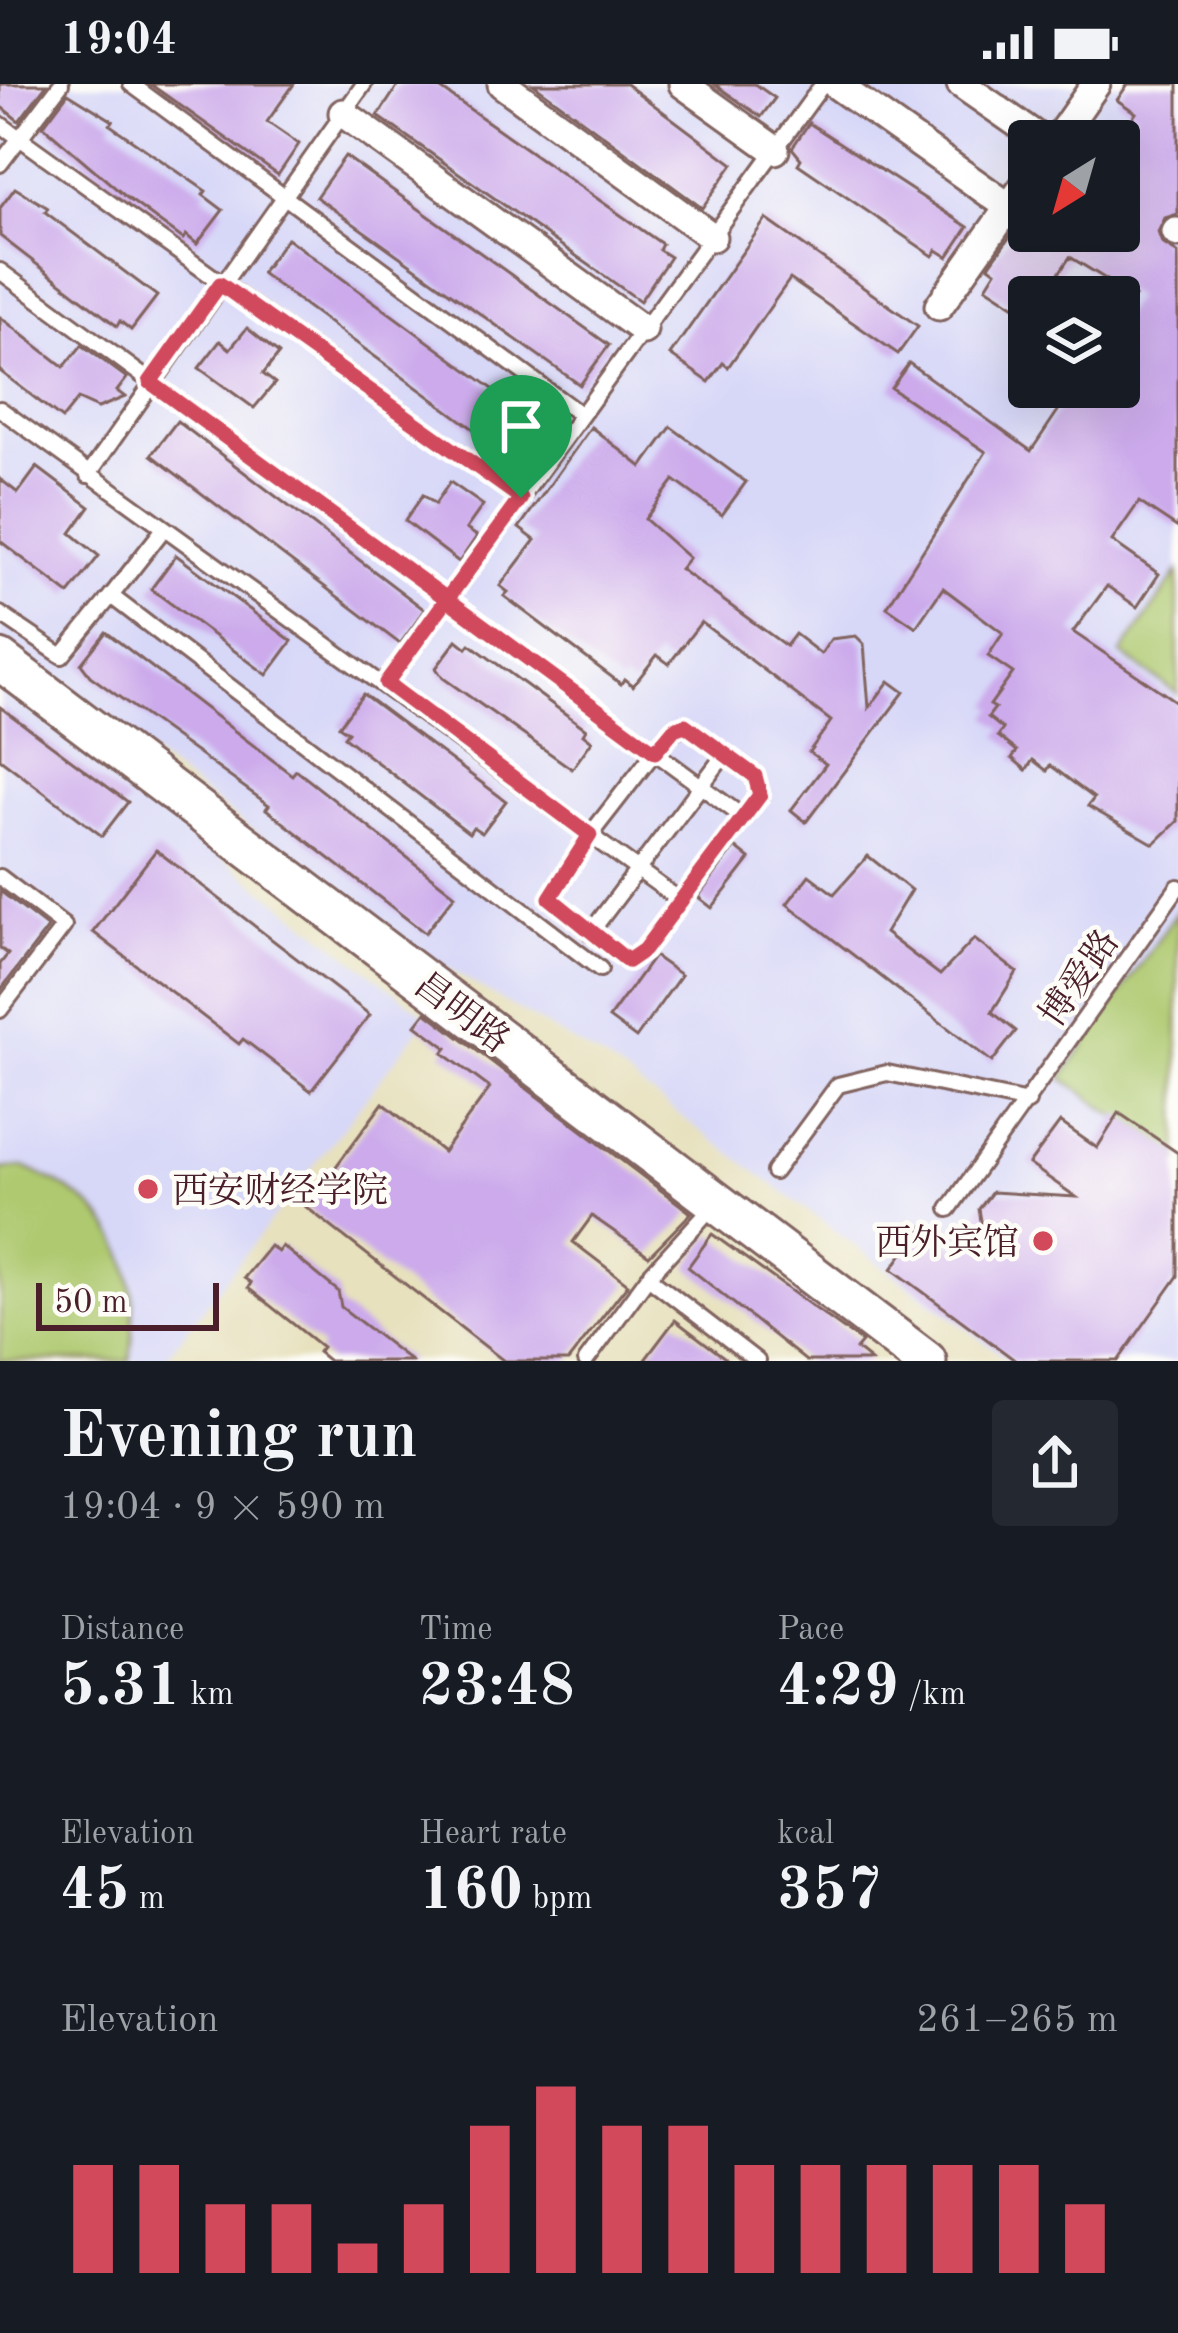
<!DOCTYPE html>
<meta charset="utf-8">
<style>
body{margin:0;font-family:"Old Standard TT","Noto Serif SC",serif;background:#242831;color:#f1f3f6;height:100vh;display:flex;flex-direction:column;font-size:45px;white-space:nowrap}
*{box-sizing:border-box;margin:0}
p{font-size:39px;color:#9ea1a6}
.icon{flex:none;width:66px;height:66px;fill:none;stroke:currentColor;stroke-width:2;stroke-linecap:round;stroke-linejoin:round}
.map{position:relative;height:1277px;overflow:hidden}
.sheet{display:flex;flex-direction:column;background:#171b24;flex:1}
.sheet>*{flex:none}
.needle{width:78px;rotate:217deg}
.controls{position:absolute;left:1008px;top:36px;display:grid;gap:24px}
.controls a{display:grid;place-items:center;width:132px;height:132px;border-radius:12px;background:#171b24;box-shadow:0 12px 48px #0002;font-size:60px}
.scale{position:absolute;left:36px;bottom:30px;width:183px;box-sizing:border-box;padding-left:12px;border:6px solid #4a1f2b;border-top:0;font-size:33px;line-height:42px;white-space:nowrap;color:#4a1f2b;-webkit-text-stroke:9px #fdfcf7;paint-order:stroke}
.pin{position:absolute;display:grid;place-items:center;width:102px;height:102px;color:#fff;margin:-123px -51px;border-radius:50% 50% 50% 0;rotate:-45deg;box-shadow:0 0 12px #0007}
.pin .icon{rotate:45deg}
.round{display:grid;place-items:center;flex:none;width:126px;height:126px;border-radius:12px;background:#242831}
.summary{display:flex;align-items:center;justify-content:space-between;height:204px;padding:0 60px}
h1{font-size:66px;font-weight:800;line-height:90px}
.figures{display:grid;grid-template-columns:repeat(3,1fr);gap:18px;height:204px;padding:12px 60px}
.figures div{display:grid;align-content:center}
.figures b{font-size:60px;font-weight:800}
.figures small{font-size:33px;font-weight:400}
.figures p{font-size:33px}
.chart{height:336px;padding:24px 60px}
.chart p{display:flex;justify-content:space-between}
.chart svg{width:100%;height:216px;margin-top:12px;stroke:#d1495b;stroke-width:6}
.status{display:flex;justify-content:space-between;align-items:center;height:84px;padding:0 60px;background:#171b24;direction:ltr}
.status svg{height:33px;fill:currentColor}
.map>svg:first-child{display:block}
</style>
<div class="status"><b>19:04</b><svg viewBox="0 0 49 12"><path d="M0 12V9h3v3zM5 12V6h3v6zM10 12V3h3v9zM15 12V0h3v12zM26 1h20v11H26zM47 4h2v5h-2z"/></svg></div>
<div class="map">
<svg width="1178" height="1277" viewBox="0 0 1178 1277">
<rect width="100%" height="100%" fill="#fdfcf7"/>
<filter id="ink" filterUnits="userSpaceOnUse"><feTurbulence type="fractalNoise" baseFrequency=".00833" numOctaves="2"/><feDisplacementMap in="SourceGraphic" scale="24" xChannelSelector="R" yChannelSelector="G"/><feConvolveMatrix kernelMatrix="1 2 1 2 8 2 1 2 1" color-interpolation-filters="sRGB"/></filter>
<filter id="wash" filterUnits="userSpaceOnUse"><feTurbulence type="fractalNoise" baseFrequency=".004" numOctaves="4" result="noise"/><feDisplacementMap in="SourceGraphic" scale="48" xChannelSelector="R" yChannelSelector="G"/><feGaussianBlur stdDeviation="2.7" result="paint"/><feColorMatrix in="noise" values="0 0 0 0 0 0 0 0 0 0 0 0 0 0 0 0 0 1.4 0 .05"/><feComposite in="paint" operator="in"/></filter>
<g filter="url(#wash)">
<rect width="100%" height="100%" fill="#e7e1be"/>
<g fill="#d7d7f8" fill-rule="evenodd">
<path d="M0,0H1178V1277H1010L611,980L401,857L0,557ZM1029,57H1119V147H1029ZM1029,213H1119V303H1029Z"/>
<polygon points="0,603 428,933 163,1277 0,1277"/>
</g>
<g fill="#aec96f" stroke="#7c744d" stroke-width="3">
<polygon points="1178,488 1178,610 1121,570"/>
<polygon points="1178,827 1178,1076 1062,994"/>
<path d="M23,1083C119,1122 143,1175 130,1277H0V1085Z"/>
</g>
<g id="blocks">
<g fill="#ccaaeb">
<polygon points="0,0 47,0 19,37 0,22"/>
<polygon points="150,0 294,0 267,38 299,60 278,91"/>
<polygon points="399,0 434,0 662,160 659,166 670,173 640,217 378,32"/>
<polygon points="533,0 626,0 733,80 702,124"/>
<polygon points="714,0 755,0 775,14 761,33"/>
<polygon points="1128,0 1178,0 1178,130 1165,134 1158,148 1162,159 1178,169 1178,444 1139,418 1112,457 1159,490 1137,523 1107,502 1073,548 1178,619 1178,737 1154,760 1088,722 1094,714 1050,681 1047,687 1033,676 1026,686 1012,674 1017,667 998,652 1003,645 988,633 995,624 990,621 1013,589 988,572 1003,549 943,504 916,543 887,523 986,368 891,304 909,279 1031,367 1074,303 1119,303 1119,237 1135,213 1070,173 1043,213 1029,213 1029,231 986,203 996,187 989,182 1029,126 1029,147 1119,147 1119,54 1136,29 1117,16"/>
<polygon points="68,9 113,37 110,41 206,107 203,111 223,126 197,160 186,151 183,155 126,113 43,42"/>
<polygon points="809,39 968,143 948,173 937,166 933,172 798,80 801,75 792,64"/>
<polygon points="345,72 609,261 580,301 316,113"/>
<polygon points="15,104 48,124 45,128 157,212 131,246 120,237 117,242 0,152 0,124"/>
<polygon points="766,135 918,242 898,270 790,195 728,283 723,279 709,298 670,271"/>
<polygon points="287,154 538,338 513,374 261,189"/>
<polygon points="0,233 64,283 82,261 127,294 117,307 125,313 98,324 78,315 62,335 0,287"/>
<polygon points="247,244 279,270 263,290 275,299 254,324 199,284 220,257 230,265"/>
<polygon points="177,337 425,526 400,560 151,371"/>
<polygon points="591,343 642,383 671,343 746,398 722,431 674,396 645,435 689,474 680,485 786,562 795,550 821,570 831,555 856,552 864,560 869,624 889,597 904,608 806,738 791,726 826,680 809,668 831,637 701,538 669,580 657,571 633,602 624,595 621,600 504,512 508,508 500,502 535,456 519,444"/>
<polygon points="37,383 90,423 71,449 99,472 69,510 0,457 0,395 18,409"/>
<polygon points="450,398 483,421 466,445 477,452 459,478 405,437 423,411 435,420"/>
<polygon points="176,471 292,557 267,591 151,505"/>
<polygon points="106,548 292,691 296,686 455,811 425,849 266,725 269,721 90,592 81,580"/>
<polygon points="457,556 467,564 470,560 586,645 583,650 592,657 572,685 443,594 436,584"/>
<polygon points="363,610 506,717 482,749 473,743 469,749 344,653 348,648 339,642"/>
<polygon points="0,623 128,718 102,752 0,675"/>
<polygon points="735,763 750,775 712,824 698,813"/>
<polygon points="156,766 370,931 311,1007 243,955 239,960 93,848"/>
<polygon points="868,772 911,806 885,849 940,891 974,855 1017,888 992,928 1016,947 992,978 787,820 809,791 834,810"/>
<polygon points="0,807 48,844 0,907 0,880 8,870 0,864"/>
<polygon points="654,872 681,891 636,954 609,934"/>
<polygon points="426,928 691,1129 649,1172 592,1132 573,1158 628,1200 568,1277 504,1277 306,1123 383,1019 443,1068 490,1004 443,969 447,964 416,941"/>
<polygon points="1119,1029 1178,1069 1178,1192 1118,1277 1016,1277 892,1185 923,1142 952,1163 985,1161 979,1125 992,1108 1076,1113 1029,1080 1060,1038 1097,1064"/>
<polygon points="712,1150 862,1258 856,1265 871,1277 806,1277 688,1183"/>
<polygon points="270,1162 278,1168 282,1162 338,1207 341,1223 411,1277 329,1277 318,1268 322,1263 248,1204 251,1199 244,1194"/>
<polygon points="675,1236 729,1277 644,1277"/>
</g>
</g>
</g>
<g filter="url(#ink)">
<use href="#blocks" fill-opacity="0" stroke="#81635e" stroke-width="3"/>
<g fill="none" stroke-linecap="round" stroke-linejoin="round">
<g stroke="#81635e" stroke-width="20">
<g id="lane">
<polyline points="131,0 581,331"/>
<polyline points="0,40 521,414"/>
<polyline points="0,80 61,0"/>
<polyline points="0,187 743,733"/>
<polyline points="0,325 681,817"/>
<polyline points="88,391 364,0"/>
<polyline points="111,512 162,447"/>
<polyline points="0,530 62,572 111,512 600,885"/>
<polyline points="386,599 823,0"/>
<polygon points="685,641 755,693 760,711 644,866 628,877 549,814 590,751 667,652"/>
<polyline points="0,793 64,842 0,926"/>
<polyline points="590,849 725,670"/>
<polyline points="774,1088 838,1001 887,989 1028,1018"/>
<polyline points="949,1125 1178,803"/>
<polyline points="648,1193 757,1277"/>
<polyline points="586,1277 648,1193 712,1123"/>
</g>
</g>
<g stroke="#81635e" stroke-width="33">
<g id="street">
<polyline points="502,0 712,153"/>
<polyline points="683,0 775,66"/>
<polyline points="835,0 1009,123"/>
<polyline points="961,0 1043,57"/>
<polyline points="343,29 643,246"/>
<polyline points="1056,57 1096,0"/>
<polyline points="1176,148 1178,149"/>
<polyline points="939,222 1029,95"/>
</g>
</g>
<g stroke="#81635e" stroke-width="45">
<polyline id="secondary" points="0,576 926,1277"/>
</g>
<use href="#lane" stroke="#fff" stroke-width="14"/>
<use href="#street" stroke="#fff" stroke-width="27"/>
<use href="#secondary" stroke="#fff" stroke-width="39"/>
</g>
</g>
<g fill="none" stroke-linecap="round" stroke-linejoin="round" filter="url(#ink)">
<g stroke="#fff" stroke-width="24">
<polyline id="route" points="521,414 220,200 150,298 447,515 386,599 590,751 550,814 628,877 644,866 760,711 755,692 685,641 674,645 655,668 447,515 521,414"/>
</g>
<use href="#route" stroke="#d1495b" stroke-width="15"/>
</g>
<g fill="#d1495b" stroke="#fdfcf7" stroke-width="4.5">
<circle cx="148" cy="1105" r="12"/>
<circle cx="1043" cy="1157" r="12"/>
</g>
<g text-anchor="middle" stroke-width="9" stroke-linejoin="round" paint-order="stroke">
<g font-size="36" fill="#4a1f2b" stroke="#fdfcf7">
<text transform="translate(1078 893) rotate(-55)" y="13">博爱路</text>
<text transform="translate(463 927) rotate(37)" y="13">昌明路</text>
</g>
<g font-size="36" fill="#4a1f2b" stroke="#fdfcf7" text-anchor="start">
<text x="172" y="1118">西安财经学院</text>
<text x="1019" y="1170" text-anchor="end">西外宾馆</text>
</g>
</g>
</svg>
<div class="controls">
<a><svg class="needle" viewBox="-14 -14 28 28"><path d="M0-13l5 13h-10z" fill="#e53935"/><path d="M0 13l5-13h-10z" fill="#9ea1a6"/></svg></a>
<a><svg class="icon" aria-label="layers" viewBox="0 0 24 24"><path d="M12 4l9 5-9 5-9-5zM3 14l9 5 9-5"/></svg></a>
</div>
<div class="scale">50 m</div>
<div class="pin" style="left:521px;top:414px;background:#1e9e55"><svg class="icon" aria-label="arrive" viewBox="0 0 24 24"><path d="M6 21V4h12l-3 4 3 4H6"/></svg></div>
</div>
<section class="sheet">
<div class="summary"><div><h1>Evening run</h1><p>19:04 · 9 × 590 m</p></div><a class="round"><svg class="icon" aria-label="share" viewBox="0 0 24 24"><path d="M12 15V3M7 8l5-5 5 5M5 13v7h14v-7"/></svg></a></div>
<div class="figures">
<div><p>Distance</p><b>5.31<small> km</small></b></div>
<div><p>Time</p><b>23:48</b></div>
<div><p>Pace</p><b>4:29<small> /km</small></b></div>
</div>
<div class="figures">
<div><p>Elevation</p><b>45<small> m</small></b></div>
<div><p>Heart rate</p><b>160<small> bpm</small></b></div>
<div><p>kcal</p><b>357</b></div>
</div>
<div class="chart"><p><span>Elevation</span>261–265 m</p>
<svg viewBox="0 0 160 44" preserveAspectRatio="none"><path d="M5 44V22M15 44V22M25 44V30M35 44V30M45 44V38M55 44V30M65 44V14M75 44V6M85 44V14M95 44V14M105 44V22M115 44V22M125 44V22M135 44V22M145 44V22M155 44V30"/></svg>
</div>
</section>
